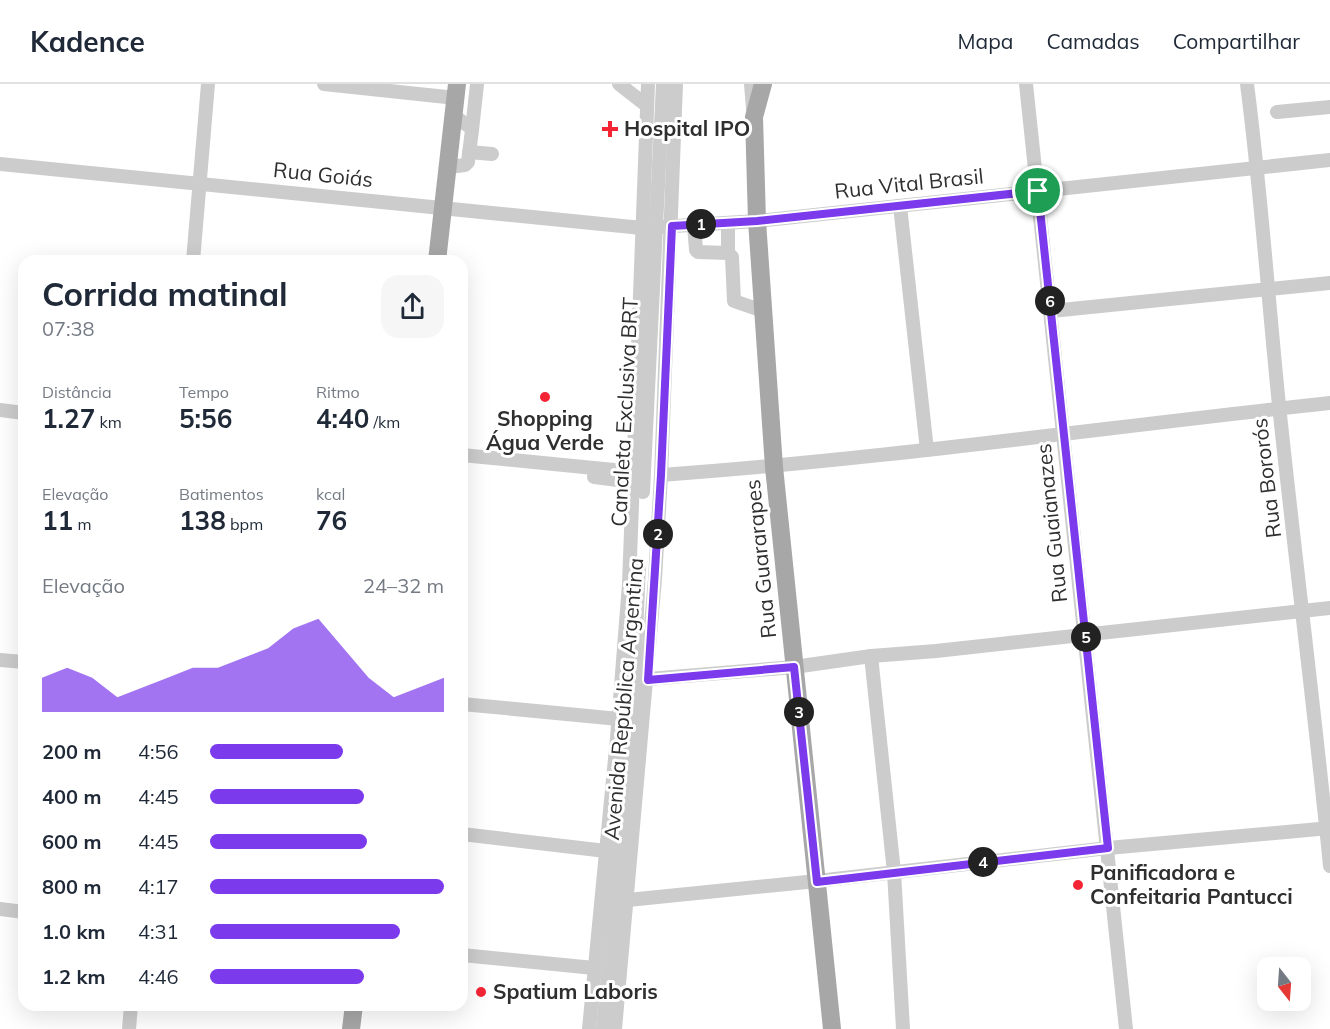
<!DOCTYPE html>
<html lang="pt">
<meta charset="utf-8">
<style>
body{margin:0;font-family:Mulish,sans-serif;background:#f6f6f7;color:#1f2937;height:100vh;display:flex;flex-direction:column;font-size:22px;white-space:nowrap}
*{box-sizing:border-box;margin:0}
p{font-size:20px;color:#747a83}
.icon{flex:none;width:33px;height:33px;fill:none;stroke:currentColor;stroke-width:2;stroke-linecap:round;stroke-linejoin:round}
.map{position:relative;flex:1;overflow:hidden}
.details{position:absolute;left:18px;top:171px;width:450px;height:756px;display:flex;flex-direction:column;background:#fff;border-radius:18px;box-shadow:0 6px 24px #0002}
.details>*{flex:none}
.needle{width:39px;rotate:163deg}
.controls{position:absolute;left:1257px;top:873px;display:grid;gap:12px}
.controls a{display:grid;place-items:center;width:54px;height:54px;border-radius:12px;background:#fff;box-shadow:0 6px 24px #0002;font-size:30px}
.pin{position:absolute;display:grid;place-items:center;width:51px;height:51px;color:#fff;margin:-26px;border:3px solid #fff;border-radius:50%;box-shadow:0 2px 6px #0007}
.km{position:absolute;width:30px;height:30px;margin:-15px;border-radius:50%;background:#222;color:#fff;font-size:16px;line-height:30px;text-align:center}
.round{display:grid;place-items:center;flex:none;width:63px;height:63px;border-radius:18px;background:#f6f6f7}
.head{display:flex;align-items:center;justify-content:space-between;height:102px;padding:0 24px}
h1{font-size:33px;font-weight:700;line-height:45px}
.stats{display:grid;grid-template-columns:repeat(3,1fr);gap:9px;height:102px;padding:6px 24px}
.stats div{display:grid;align-content:center}
.stats b{font-size:26px;font-weight:700}
.stats small{font-size:16px;font-weight:400}
.stats p{font-size:16px}
.chart{height:168px;padding:12px 24px}
.chart p{display:flex;justify-content:space-between}
.chart svg{width:100%;height:108px;margin-top:6px;fill:#7c3aed;opacity:.7}
ul{padding:0 24px;list-style:none;font-size:20px}
li{display:grid;grid-template-columns:96px 72px 1fr;align-items:center;height:45px}
li i{height:15px;border-radius:8px;background:#7c3aed}
header{display:flex;align-items:center;gap:36px;box-sizing:border-box;height:84px;padding:0 30px;background:#fff;border-bottom:2px solid #e0e1e3}
header strong{font-size:28px}
nav{display:flex;gap:33px;margin-inline-start:auto;font-size:21px}
.map>svg:first-child{display:block}
</style>
<header>
<strong>Kadence</strong>
<nav><a>Mapa</a><a>Camadas</a><a>Compartilhar</a></nav>
</header>
<div class="map">
<svg width="1330" height="945" viewBox="0 0 1330 945">
<rect width="100%" height="100%" fill="#fff"/>
<g fill="none" stroke-linecap="round" stroke-linejoin="round">
<g stroke="#ccc" stroke-width="14">
<polyline points="324,0 456,14"/>
<polyline points="619,0 646,21"/>
<polyline points="751,0 753,25"/>
<polyline points="1026,0 1126,945"/>
<path d="M1247,0C1261,107 1268,214 1279,321C1295,475 1315,628 1330,782"/>
<polyline points="1277,28 1330,23"/>
<polyline points="472,46 477,0"/>
<polyline points="469,68 492,70"/>
<polyline points="0,80 642,144 757,137 1330,76"/>
<polyline points="448,83 465,81 468,78 472,46 470,43 454,32"/>
<polyline points="900,122 927,366"/>
<polyline points="694,141 696,166 698,168 728,169 732,173 734,217 763,227"/>
<polyline points="728,169 728,139"/>
<polyline points="193,177 208,0"/>
<polyline points="1051,227 1330,199"/>
<polyline points="0,326 24,329"/>
<polyline points="462,371 634,388"/>
<path d="M661,391C885,375 1107,343 1330,319"/>
<polyline points="594,393 634,398"/>
<polyline points="643,408 663,0"/>
<polyline points="871,572 894,788 903,945"/>
<polyline points="0,576 24,578"/>
<polyline points="643,602 648,595 794,583 871,572 936,567 1330,524"/>
<polyline points="462,620 619,635"/>
<polyline points="462,750 606,767"/>
<polyline points="628,816 817,797 1108,764 1330,744"/>
<polyline points="0,825 24,828"/>
<polyline points="462,871 594,884"/>
<polyline points="129,945 131,921"/>
<polyline points="589,945 617,654 629,500 648,0"/>
<polyline points="603,945 633,616 639,482"/>
<polyline points="615,945 655,495 661,391 676,0"/>
</g>
<g stroke="#a7a7a7" stroke-width="18">
<polyline points="763,0 754,33 757,137 774,383 832,945"/>
<polyline points="437,177 457,0"/>
<polyline points="351,945 354,921"/>
</g>
</g>
<g fill="none" stroke-linecap="round" stroke-linejoin="round">
<g stroke="#fff" stroke-width="12">
<polygon id="route" points="1038,107 1108,764 817,798 794,583 648,596 661,391 672,142 757,137"/>
</g>
<use href="#route" stroke="#7c3aed" stroke-width="8"/>
</g>
<g fill="#f32535" stroke="#fff" stroke-width="2">
<path d="M607 36h6v6h6v6h-6v6h-6v-6h-6v-6h6z"/>
<circle cx="545" cy="313" r="6"/>
<circle cx="1078" cy="801" r="6"/>
<circle cx="481" cy="908" r="6"/>
</g>
<g text-anchor="middle" stroke-width="6" stroke-linejoin="round" paint-order="stroke">
<g font-size="21" font-weight="bold" fill="#2f2f2f" stroke="#fff" text-anchor="start">
<text x="624" y="52">Hospital IPO</text>
<text x="545" y="342" text-anchor="middle">Shopping<tspan x="545" dy="24">Água Verde</tspan></text>
<text x="1090" y="796">Panificadora e<tspan x="1090" dy="24">Confeitaria Pantucci</tspan></text>
<text x="493" y="915">Spatium Laboris</text>
</g>
<g font-size="21" fill="#2f2f2f" stroke="#fff">
<text transform="translate(323 91) rotate(6)" y="7">Rua Goiás</text>
<text transform="translate(909 100) rotate(-6)" y="7">Rua Vital Brasil</text>
<text transform="translate(625 328) rotate(-87)" y="7">Canaleta Exclusiva BRT</text>
<text transform="translate(1267 394) rotate(-97)" y="7">Rua Bororós</text>
<text transform="translate(1052 439) rotate(-96)" y="7">Rua Guaianazes</text>
<text transform="translate(761 475) rotate(-96)" y="7">Rua Guararapes</text>
<text transform="translate(624 615) rotate(-85)" y="7">Avenida República Argentina</text>
</g>
</g>
</svg>
<div class="controls">
<a><svg class="needle" viewBox="-14 -14 28 28"><path d="M0-13l5 13h-10z" fill="#e53935"/><path d="M0 13l5-13h-10z" fill="#747a83"/></svg></a>
</div>
<div class="pin" style="left:1038px;top:107px;background:#1e9e55"><svg class="icon" aria-label="arrive" viewBox="0 0 24 24"><path d="M6 21V4h12l-3 4 3 4H6"/></svg></div>
<b class="km" style="left:701px;top:140px">1</b>
<b class="km" style="left:658px;top:450px">2</b>
<b class="km" style="left:799px;top:628px">3</b>
<b class="km" style="left:983px;top:778px">4</b>
<b class="km" style="left:1086px;top:553px">5</b>
<b class="km" style="left:1050px;top:217px">6</b>
<section class="details">
<div class="head"><div><h1>Corrida matinal</h1><p>07:38</p></div><a class="round"><svg class="icon" aria-label="share" viewBox="0 0 24 24"><path d="M12 15V3M7 8l5-5 5 5M5 13v7h14v-7"/></svg></a></div>
<div class="stats">
<div><p>Distância</p><b>1.27<small> km</small></b></div>
<div><p>Tempo</p><b>5:56</b></div>
<div><p>Ritmo</p><b>4:40<small> /km</small></b></div>
</div>
<div class="stats">
<div><p>Elevação</p><b>11<small> m</small></b></div>
<div><p>Batimentos</p><b>138<small> bpm</small></b></div>
<div><p>kcal</p><b>76</b></div>
</div>
<div class="chart"><p><span>Elevação</span>24–32 m</p>
<svg viewBox="0 0 160 44" preserveAspectRatio="none"><path d="M0 44V30L10 26L20 30L30 38L40 34L50 30L60 26L70 26L80 22L90 18L100 10L110 6L120 18L130 30L140 38L150 34L160 30V44z"/></svg>
</div>
<ul>
<li><b>200 m</b>4:56<i style="width:57%"></i></li>
<li><b>400 m</b>4:45<i style="width:66%"></i></li>
<li><b>600 m</b>4:45<i style="width:67%"></i></li>
<li><b>800 m</b>4:17<i style="width:100%"></i></li>
<li><b>1.0 km</b>4:31<i style="width:81%"></i></li>
<li><b>1.2 km</b>4:46<i style="width:66%"></i></li>
</ul>
</section>
</div>
